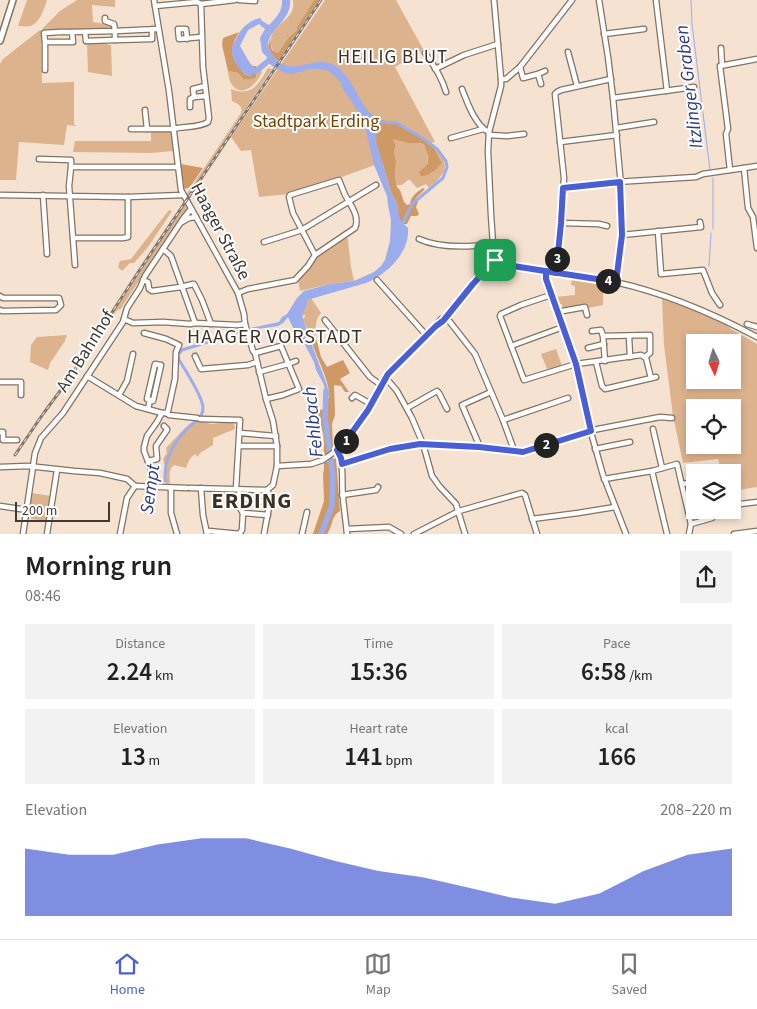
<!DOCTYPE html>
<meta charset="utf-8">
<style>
body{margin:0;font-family:"Source Sans 3",sans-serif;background:#f2f2f2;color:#222;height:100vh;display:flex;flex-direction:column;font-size:19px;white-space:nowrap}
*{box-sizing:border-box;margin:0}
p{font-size:16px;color:#767676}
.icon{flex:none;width:28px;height:28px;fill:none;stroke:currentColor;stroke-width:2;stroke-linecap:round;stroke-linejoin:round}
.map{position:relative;height:534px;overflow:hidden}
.drawer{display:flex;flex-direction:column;background:#fff;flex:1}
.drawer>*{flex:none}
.needle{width:32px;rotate:176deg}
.fabs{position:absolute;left:686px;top:334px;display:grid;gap:10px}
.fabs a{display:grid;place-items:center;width:55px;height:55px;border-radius:0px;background:#fff;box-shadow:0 2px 8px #0003;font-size:25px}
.scale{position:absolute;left:15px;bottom:12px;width:95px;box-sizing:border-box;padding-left:5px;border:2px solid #413932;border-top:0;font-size:14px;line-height:18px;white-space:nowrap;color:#413932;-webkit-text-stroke:4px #fff;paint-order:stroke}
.pin{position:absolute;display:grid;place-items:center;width:42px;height:42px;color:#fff;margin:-21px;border-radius:10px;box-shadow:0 2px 8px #0006}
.km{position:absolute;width:25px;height:25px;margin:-12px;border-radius:50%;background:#222;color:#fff;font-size:14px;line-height:25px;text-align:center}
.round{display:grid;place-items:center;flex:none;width:52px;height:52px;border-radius:0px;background:#f2f2f2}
.headline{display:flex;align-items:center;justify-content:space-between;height:85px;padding:0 25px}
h1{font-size:28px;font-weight:600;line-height:38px}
.metrics{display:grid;grid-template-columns:repeat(3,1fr);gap:8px;height:85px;padding:5px 25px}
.metrics div{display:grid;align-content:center;border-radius:0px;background:#f2f2f2;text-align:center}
.metrics b{font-size:25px;font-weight:600}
.metrics small{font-size:14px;font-weight:400}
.metrics p{font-size:14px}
.chart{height:140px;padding:10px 25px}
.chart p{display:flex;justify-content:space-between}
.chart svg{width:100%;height:90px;margin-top:5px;fill:#4a5fd4;opacity:.7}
.tab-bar{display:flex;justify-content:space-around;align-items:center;height:70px;border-top:1px solid #e0e0e0;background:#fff;font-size:14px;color:#767676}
.tab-bar a{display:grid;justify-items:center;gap:2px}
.tab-bar .selected{color:#4a5fd4}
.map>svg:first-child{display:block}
</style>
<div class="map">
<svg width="757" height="534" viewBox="0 0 757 534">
<rect width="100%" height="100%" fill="#f5e2d1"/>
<g fill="#ddb38e" fill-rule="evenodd">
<path d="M27,0H47C44,9 40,22 31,26C27,27 22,26 18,26Z"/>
<polygon points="77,0 115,0 115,7 92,5 93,22 112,25 112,30 44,31 42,29 60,11"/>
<path d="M293,0H314L297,27V30L288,38L278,53C274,52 272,50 271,45C268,27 290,22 293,8C294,6 293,3 293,0Z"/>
<polygon points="325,0 396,0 423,49 422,51 395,67 435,142 430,143 397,122 383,120 383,162 339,178 289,194 259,197 251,150 241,151 231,137"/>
<polygon points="40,30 41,31 42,83 74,82 74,124 76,126 67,125 64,145 19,142 16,180 0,180 0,64 3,59"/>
<polygon points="108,44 108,45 111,45 112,76 88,72 87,44"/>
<path d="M268,68L272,69L187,197V194L188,192L241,113C243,106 238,104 232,101L231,89C252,97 258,85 268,68Z"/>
<path d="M260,69L262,72C257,84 241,100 231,83C229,80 228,74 228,71L238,73L243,79L257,76V72Z"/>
<polygon points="171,130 173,151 151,153 73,152 75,141 151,141 151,131"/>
<path d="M394,138C398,139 402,142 406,142C410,143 415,142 419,143C428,145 428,157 428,165L424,167L431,174L442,163L435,148L437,149C451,167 445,174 429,188L426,184L417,188L410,180H408L402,185H397L395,176L396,161L394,152L396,146L393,140Z"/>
<polygon points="185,205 187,208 186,211 177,223 120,310 118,309 85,355"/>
<polygon points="169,210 172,211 148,247 134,263 130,263 122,271 118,267 120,261 131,259"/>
<path d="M346,235L348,240L351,267L354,281L330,284L300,291L298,280C306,274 314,266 315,256Z"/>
<polygon points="574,278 603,283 603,305 588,308 587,304 582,305 582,306 563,310 562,304 558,305 555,297 575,295 575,286 571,285 572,279"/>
<path d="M311,298L321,313C311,325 320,333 312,343L303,319L305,317V315L302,316V313L304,310L307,300Z"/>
<path d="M662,299L693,310L725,324L731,329L757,344V487L733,491L732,472H722L718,459L683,463L673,416L664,345ZM695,342H732V380H695ZM695,408H732V445H695Z"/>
<polygon points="66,335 67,336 65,339 65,341 50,363 48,370 30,362 31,345 37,337"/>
<polygon points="556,349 562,366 547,369 541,354"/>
<path d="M197,419L211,424L229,422L234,423L235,429L213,438V445L200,453L198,457L195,454C190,458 188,462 186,468L174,465C168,469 170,477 170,483L167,484L166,483V471L163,459L167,453L166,448L186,427Z"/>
<polygon points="32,493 51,496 47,521 31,519 32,512 29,511"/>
</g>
<g fill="#cf9966">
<polygon points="314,0 319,0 278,61 272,55 268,47 270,38 271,47 272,50 278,53 288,38 297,30 297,27"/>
<path d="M239,32C228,51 231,59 246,75L253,71V66H256C259,78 255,80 243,79L238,73L228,71L222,45L223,38Z"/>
<path d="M383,120L397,122L433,145L442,163C436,170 430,176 421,176L419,172L428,164V156L424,145L420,143H408L394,139L393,140L396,146L394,152L396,161L395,176L397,187L400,190L404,202L407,205L410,204C411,196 417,192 423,188L425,189L415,199L418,202L416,207L419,214L417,216H411L407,224H403L400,220L398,215L397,204L391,192L375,138L381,126L377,125L379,121Z"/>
<polygon points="181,164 203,168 190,187 185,189 184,187"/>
<path d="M316,338L321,357L327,367L343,360L350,373L340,379L349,392H345L341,386L334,385L335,415L332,424L333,446V449L325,455C323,450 324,448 324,443C324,431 319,420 314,409H317L319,410L325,409L326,398H329C331,384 317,358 312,343Z"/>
<path d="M336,458L340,511C331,516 333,526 327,534H313L324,501L323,474L324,469V463Z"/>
</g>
<path fill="#9badec" d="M282,0H290C292,21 266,31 268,47C269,50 272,54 274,57C291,79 313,54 334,65C350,74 357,97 368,111C372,115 376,116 379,121L377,125L381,126L375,138L391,192L397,204L400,220L408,228C410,253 387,274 366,283L307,300V304L302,315L307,332L327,385L329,395L327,398L326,397L324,385L316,370L314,362L302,339L298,334L295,332L288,317L283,323L278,326L251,330L242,334L241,330L279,322L282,317L287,314L297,298L304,291L330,284L354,281L374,272L381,266L385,260L390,241L391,220L388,205L387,196L374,165L364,122L352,102L342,88L341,83L335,76L326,70L317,69H310L293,74H287L272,66L268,61L267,57L262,52L260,38L265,29L259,24L248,30L240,46L251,65L253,66C253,71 255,74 250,77C241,72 233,62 232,52C232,48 233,44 235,41C240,29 248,21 260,18L262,21L269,25C276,18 283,11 282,0Z"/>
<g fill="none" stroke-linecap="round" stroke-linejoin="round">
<g stroke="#9badec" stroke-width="1">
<polyline points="691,0 692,24 710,170"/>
<polyline points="713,178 713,229"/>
<polyline points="709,266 711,233"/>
</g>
<g stroke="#9badec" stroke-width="3">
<polyline points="376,120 382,122 397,123 424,139 437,149 446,161 447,167 443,178 412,204 401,227"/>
<path d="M165,481C164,459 172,445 187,429C193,422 203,419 203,408C203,398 185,369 179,360L178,355L182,350L237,333"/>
</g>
<g stroke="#9badec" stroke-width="5.5">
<polyline points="249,66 253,71 256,71 272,58"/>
<polyline points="321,534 332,506 333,476 325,418 326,391"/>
</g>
<g stroke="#847263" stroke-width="7">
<g id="minor">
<polyline points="154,0 169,91 181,190 238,293 244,314 245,324 253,351 255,353 266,399 273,421 277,446 277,466 273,485 267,490"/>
<polyline points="239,0 255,1"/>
<polyline points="494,0 501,79 501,86 489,132 488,151 491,215 493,244 495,260"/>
<polyline points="599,0 608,57 613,98 621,186 622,235 616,282"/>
<polyline points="656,0 667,91"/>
<polyline points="155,6 197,2 201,4 235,0"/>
<polyline points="152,29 152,39 115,40 115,31 158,29"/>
<polygon points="60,32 72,32 73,42 45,42 44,33"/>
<polyline points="72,32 115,31 114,24 105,21 105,18"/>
<polyline points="85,32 86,41 115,40"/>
<polyline points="604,34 644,29"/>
<polyline points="187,39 186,29 178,29 179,39 201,37"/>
<polyline points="45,42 45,70"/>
<polyline points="721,48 722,65"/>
<polyline points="568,52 577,86"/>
<path d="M425,53C434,65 442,78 446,92"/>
<polyline points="520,67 523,78 538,74 545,71"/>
<polyline points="435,69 464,55 498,44"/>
<polyline points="538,74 541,84"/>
<polyline points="501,79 506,79 520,67 572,0"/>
<polyline points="205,86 193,89 194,97 206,96"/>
<path d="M462,89C467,102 476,127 489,132"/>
<polyline points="613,98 694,87"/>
<polyline points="190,107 190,99 194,97"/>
<polyline points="145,110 147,129"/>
<polyline points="616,128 654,122"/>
<path d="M131,129H173C184,126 199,128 208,122L209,118L203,67L201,4"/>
<polyline points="489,135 507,136 524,134"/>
<polyline points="451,138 483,129"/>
<polyline points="560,142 617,135"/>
<polyline points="39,159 71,160 71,167 177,167"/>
<polyline points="71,167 69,186 75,265"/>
<polyline points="744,168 757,166"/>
<polyline points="730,170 726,134 728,129 720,66 757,59"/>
<polyline points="563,188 616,182 696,177 703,174 744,168 748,208 753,217 757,248"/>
<polyline points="0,195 128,197 183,195"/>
<polyline points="43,195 47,254"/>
<polyline points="182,222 189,218 196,217"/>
<polyline points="561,223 599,224 607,226"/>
<polyline points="658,231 661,274 703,270 712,293 720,305"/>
<polyline points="622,235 701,227 700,222"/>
<polyline points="73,238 123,238 128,237 128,197"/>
<path d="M419,239C441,249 470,247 493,244"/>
<polyline points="264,242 299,231 305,228 376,185"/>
<polyline points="163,249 171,256 195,323"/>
<path d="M495,260C506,265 517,266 529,268C557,273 587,275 615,282C665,293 712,313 757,337"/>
<polyline points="546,271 546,279 576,364 592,436 603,475 626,534"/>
<polyline points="556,273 561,223 564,178 555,94 557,92 561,90 611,79"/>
<polyline points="143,280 148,282 149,289 152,291 181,287 193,284 194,284 202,300 211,324"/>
<polyline points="377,280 427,336"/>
<path d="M238,293L248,289L295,280L308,266L315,255L355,228C360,217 351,205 345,195C343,190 341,185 339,180L290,195L289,197L293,213L315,255"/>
<polyline points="551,295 521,305 501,314 500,316 524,380 576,364 641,355 646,358 651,378"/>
<polyline points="0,296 3,298 59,298 61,305 56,310 2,311 0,310"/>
<polyline points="557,312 585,307 587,315"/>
<polyline points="446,317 475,354 503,420 514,450"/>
<polyline points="445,318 495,260"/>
<polyline points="124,319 133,323 163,322 190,324 195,323 237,325 245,324"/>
<polyline points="325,320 370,377 381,385"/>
<polyline points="747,324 757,327"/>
<polyline points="592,331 601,330 603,336"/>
<polyline points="144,333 166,339 179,345 176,352 175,379 168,411 166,413 162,413 157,422 147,436 144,447 144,451 154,477 155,487"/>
<polyline points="629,336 630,357"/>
<polyline points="511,346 563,327"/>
<polyline points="588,348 604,344"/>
<polyline points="255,353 281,346 299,389 283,395 266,399"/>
<polyline points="195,356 201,369 248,365 257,362"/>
<polyline points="605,361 603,336 650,335 650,353 645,357"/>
<polyline points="596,362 602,386 605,389 656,377"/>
<polyline points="259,372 288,364 296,361"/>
<polyline points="87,376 136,406 162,413"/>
<polyline points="386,378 397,391 412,418 423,444 432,476 440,487 456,504 465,534"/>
<polyline points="0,382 21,382 21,395"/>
<polyline points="119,395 127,381 133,354"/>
<polyline points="352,398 355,395 371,404"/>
<polyline points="407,408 437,391 439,393 447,409"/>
<polyline points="148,409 150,400 153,401 161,365 155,364 147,399 150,400"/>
<polyline points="166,413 169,415 197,418"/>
<polyline points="200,419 240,420 236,488"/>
<polyline points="503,420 568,398"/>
<polyline points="653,429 662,468"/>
<polyline points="0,432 3,432 3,440 17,440"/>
<polyline points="240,433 276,436"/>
<polyline points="239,446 277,446"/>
<polyline points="480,447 462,405 491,392"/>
<polyline points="595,449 630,442"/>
<path d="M337,450C345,465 341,481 343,498C344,510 346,522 347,534"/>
<polyline points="148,461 157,459 156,446 167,430 167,429 164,426"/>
<polyline points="342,464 389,449 423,444 480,447 523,452 587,433 593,430 660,417 672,418"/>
<polyline points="277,466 311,464 323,460 337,450 348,438 368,410 388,374 429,333 441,319 446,317"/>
<polyline points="0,467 28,466 74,471 100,473 127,479 135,486"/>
<polyline points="652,471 667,534"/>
<polyline points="604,479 652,471 677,464 691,524 689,534"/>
<polyline points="682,484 695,482"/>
<polyline points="135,486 187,488"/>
<polyline points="171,488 171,513 177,534"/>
<polyline points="190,488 267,490"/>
<polyline points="201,488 203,515 207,534"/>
<polyline points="239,493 240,498 240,508 243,513 242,530 239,534"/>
<polyline points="342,495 376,490 378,487"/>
<polyline points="240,498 265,502"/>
<polyline points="732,505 757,502"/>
<polyline points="0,506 27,510"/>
<polyline points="243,513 268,515"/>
<polyline points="532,519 578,513 615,507"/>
<polyline points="691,524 712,518 710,510"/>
<polyline points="347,529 389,527 401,534"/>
<polyline points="207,532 209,531 240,534"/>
<polyline points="23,534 35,453 41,438 63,413 123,322 127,308 140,288 145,276 183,219 191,209"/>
<polyline points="47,534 57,470"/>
<polyline points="120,534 127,498 135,486"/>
<polyline points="264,534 269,507 267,501 268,492 267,490"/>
<polyline points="302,534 307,512"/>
<polyline points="414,534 459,511 522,493 525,495 537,534"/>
<polyline points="734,534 757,531"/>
</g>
</g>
<g stroke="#847263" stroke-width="8">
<polyline id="major" points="0,41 13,0"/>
</g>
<use href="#minor" stroke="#fff" stroke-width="4.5"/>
<use href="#major" stroke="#fff" stroke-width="5"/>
<g stroke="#83776c" stroke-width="3">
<polyline id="rail" points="15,455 43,414 66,383 137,274 321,0"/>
</g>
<use href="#rail" stroke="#fff" stroke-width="1" stroke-dasharray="4" stroke-linecap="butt"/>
</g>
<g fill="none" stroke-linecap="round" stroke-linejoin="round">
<g stroke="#fff" stroke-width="10">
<polyline id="route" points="495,260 473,284 443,321 436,326 388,374 368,410 348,438 337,450 341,458 342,464 390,449 420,444 479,447 523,452 591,431 576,364 546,279 546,271 556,273 561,223 563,188 620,182 622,235 616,282 513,266 495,260"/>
</g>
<use href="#route" stroke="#4a5fd4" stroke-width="6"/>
</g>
<g text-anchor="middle" stroke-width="4" stroke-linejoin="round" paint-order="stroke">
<g font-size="18" fill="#754200" stroke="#fff">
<text x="316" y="127">Stadtpark Erding</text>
</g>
<g font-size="18" fill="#413932" stroke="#fff">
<text transform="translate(221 231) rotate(62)" y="6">Haager Straße</text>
<text transform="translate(85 351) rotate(-58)" y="6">Am Bahnhof</text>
</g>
<g font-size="19" letter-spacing="1" fill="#3e2f22" stroke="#fff">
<text x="393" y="63">HEILIG BLUT</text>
</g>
<g font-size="19" font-style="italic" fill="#2e3c85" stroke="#fff">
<text transform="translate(688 87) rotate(-97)" y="7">Itzlinger Graben</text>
<text transform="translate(312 422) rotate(-96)" y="7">Fehlbach</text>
<text transform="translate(149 489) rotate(-82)" y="7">Sempt</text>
</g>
<g font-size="20" letter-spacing="1" fill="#3e2f22" stroke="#fff">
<text x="275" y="343">HAAGER VORSTADT</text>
</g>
<g font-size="22" font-weight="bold" letter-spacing="1" fill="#3e2f22" stroke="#fff">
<text x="252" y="508">ERDING</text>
</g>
</g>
</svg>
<div class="fabs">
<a><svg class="needle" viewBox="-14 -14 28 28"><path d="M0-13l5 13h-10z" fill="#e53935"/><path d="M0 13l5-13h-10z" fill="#767676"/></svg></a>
<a><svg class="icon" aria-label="locate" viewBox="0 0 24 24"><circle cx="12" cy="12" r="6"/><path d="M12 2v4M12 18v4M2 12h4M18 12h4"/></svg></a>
<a><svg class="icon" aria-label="layers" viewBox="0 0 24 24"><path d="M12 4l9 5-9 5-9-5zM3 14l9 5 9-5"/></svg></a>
</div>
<div class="scale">200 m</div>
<div class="pin" style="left:495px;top:260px;background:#1e9e55"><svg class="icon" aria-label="arrive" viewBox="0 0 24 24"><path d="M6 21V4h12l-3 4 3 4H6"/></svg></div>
<b class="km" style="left:346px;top:441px">1</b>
<b class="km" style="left:546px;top:445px">2</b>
<b class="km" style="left:557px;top:259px">3</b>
<b class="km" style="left:608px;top:281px">4</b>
</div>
<section class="drawer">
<div class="headline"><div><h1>Morning run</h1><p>08:46</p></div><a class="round"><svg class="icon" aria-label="share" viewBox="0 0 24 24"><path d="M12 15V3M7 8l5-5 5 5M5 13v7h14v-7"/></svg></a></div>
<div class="metrics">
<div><p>Distance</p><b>2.24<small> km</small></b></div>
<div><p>Time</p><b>15:36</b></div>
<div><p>Pace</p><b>6:58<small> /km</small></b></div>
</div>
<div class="metrics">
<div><p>Elevation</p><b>13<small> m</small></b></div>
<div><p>Heart rate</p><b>141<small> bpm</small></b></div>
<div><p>kcal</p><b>166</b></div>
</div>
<div class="chart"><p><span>Elevation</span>208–220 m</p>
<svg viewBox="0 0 160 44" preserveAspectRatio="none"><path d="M0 44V11L10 14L20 14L30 9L40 6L50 6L60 11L70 17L80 22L90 25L100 30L110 35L120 38L130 33L140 22L150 14L160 11V44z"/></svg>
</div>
</section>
<nav class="tab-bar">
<a class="selected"><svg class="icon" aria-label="home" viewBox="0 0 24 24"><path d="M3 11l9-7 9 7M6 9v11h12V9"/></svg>Home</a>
<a><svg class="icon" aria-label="map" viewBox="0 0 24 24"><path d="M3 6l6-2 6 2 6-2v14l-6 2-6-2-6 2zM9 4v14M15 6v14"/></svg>Map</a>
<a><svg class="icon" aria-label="saved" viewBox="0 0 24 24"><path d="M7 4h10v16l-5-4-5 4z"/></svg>Saved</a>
</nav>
